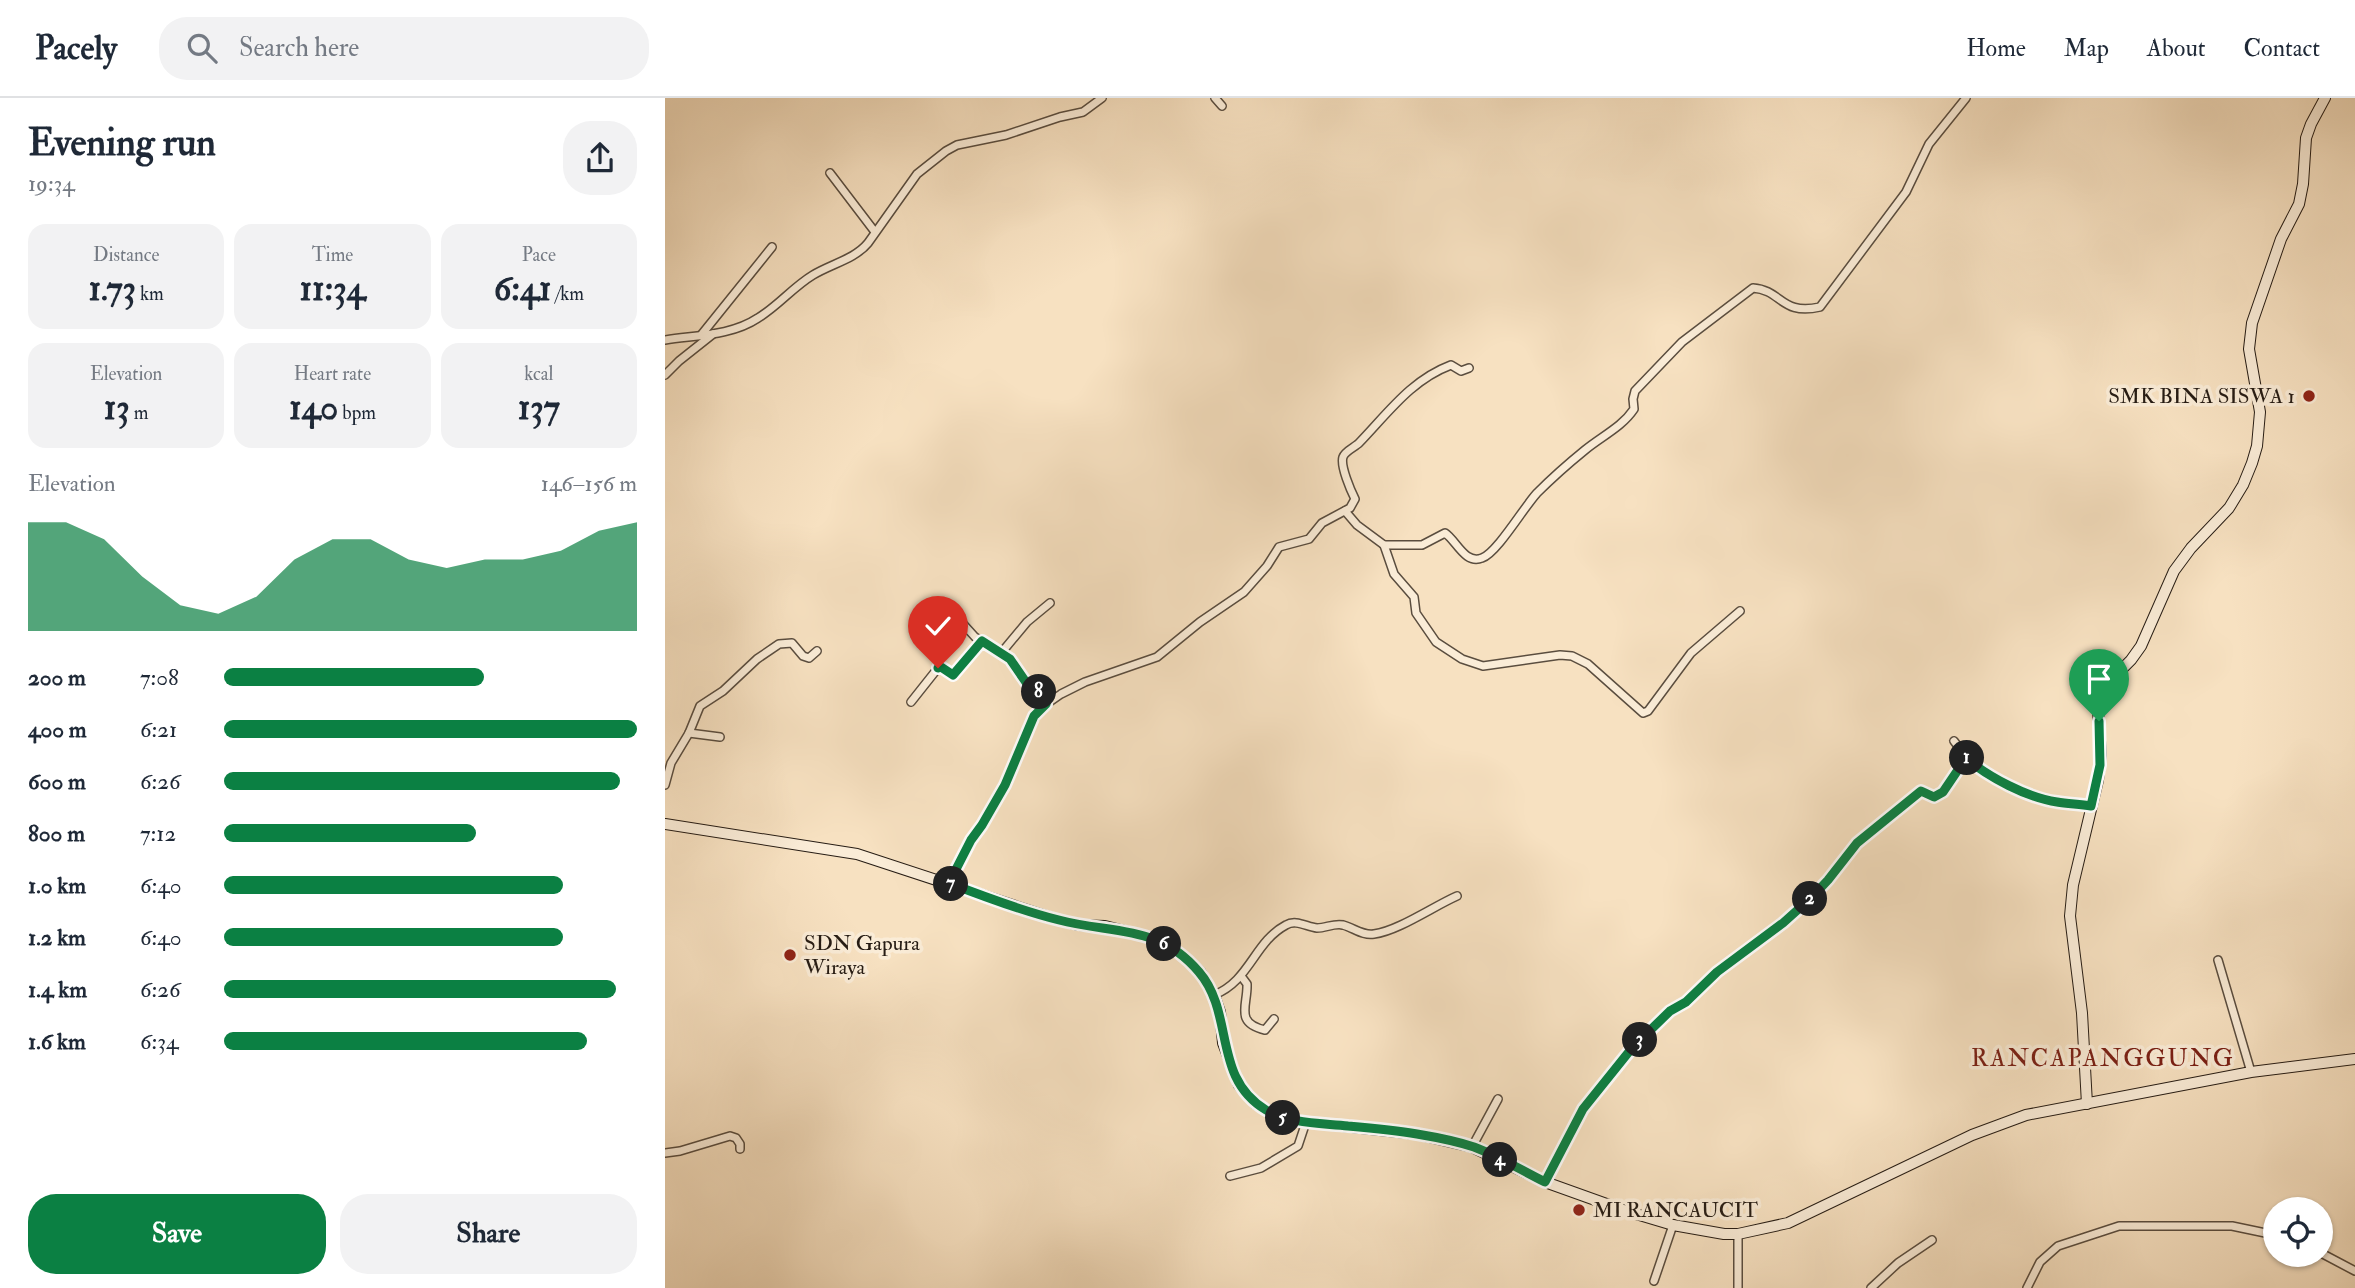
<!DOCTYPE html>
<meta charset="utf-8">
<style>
body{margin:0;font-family:"IM FELL Double Pica",serif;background:#f2f2f3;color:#1f2937;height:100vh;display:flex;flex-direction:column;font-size:26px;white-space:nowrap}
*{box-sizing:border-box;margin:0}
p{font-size:23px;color:#747a83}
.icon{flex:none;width:38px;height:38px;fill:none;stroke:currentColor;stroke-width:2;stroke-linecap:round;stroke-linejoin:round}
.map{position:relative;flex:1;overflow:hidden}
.panel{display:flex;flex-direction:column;background:#fff;width:665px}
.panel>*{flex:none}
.buttons{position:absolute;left:1598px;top:1099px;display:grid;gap:14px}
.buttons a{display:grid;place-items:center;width:70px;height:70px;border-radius:50%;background:#fff;box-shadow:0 2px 5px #0004;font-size:35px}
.pin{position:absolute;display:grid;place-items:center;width:60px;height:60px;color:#fff;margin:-72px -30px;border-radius:50% 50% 50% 0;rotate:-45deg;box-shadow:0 0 7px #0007}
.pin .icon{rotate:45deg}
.km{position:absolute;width:35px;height:35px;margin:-18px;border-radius:50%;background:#222;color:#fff;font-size:19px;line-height:35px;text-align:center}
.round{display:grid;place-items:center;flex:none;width:74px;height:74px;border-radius:28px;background:#f2f2f3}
.overview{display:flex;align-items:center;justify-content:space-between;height:119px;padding:0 28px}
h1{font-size:38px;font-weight:800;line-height:52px}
.metrics{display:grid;grid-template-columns:repeat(3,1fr);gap:10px;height:119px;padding:7px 28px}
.metrics div{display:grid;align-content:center;border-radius:18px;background:#f2f2f3;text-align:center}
.metrics b{font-size:35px;font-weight:800}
.metrics small{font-size:19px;font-weight:400}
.metrics p{font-size:19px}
.chart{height:196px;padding:14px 28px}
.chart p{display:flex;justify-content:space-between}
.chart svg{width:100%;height:126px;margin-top:7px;fill:#0b8043;opacity:.7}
.primary-button{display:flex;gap:14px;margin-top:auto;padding:14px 28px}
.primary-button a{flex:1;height:80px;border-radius:28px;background:#0b8043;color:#fff;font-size:28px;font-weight:800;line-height:80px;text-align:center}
.primary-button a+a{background:#f2f2f3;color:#1f2937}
ul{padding:0 28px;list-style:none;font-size:23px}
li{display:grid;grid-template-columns:112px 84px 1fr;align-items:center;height:52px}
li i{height:18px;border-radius:9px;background:#0b8043}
header{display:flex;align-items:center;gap:42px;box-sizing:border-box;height:98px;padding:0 35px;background:#fff;border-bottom:2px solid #e0e1e3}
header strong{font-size:33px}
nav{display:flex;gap:38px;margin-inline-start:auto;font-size:24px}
.search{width:490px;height:63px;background:#f2f2f3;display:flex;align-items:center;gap:18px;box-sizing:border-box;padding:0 24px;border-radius:28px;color:#747a83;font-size:26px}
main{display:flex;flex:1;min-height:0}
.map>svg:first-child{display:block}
</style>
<header>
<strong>Pacely</strong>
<div class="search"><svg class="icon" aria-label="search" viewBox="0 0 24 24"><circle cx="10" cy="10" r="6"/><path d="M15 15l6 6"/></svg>Search here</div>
<nav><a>Home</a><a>Map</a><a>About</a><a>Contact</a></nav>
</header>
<main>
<section class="panel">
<div class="overview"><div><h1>Evening run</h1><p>19:34</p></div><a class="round"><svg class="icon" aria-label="share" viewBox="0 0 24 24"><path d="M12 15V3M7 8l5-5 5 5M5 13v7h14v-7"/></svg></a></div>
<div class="metrics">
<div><p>Distance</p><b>1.73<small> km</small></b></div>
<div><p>Time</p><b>11:34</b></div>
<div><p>Pace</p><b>6:41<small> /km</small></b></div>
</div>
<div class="metrics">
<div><p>Elevation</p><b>13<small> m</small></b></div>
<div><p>Heart rate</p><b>140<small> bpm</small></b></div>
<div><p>kcal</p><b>137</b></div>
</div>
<div class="chart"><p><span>Elevation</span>146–156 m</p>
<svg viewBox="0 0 160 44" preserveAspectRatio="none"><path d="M0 44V6L10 6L20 12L30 25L40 35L50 38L60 32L70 19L80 12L90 12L100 19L110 22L120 19L130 19L140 16L150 9L160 6V44z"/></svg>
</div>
<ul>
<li><b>200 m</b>7:08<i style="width:63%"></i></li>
<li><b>400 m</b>6:21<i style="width:100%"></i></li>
<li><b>600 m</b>6:26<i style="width:96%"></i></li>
<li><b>800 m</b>7:12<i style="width:61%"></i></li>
<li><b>1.0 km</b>6:40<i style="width:82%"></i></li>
<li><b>1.2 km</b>6:40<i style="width:82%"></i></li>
<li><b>1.4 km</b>6:26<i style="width:95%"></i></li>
<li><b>1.6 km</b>6:34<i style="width:88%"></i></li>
</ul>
<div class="primary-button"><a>Save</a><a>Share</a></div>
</section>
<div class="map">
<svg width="1690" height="1190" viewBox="0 0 1690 1190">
<rect width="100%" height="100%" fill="#f7e1c1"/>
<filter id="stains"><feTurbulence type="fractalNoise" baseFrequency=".00286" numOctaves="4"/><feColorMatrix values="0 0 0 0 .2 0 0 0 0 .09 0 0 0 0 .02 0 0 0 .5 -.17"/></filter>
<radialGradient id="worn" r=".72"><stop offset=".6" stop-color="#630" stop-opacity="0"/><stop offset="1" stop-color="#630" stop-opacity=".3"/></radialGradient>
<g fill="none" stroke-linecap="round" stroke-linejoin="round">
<g stroke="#5a4d3f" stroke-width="10">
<g id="minor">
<polyline points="550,0 557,8"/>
<polyline points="165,75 210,134"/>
<polyline points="37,236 107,149"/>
<path d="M0,242C31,237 66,238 93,220C113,208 128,189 148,177C166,166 190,161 203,145L252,76L281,53L292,47L341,37L395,19L418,14L437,0"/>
<polyline points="0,277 14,263 48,236"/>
<path d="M680,413L692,427L719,447H757L780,435C791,442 800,467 817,460C832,455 859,409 872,395C887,380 904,365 920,352C937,338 957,329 969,311L968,301L970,293L1017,244L1088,190C1117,192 1116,218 1155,209L1241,94L1264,46L1301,0"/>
<polyline points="719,447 729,476 749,499 751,515 771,544 797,561 818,568 895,557 907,558 923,566 978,615 983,613 1026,555 1075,513"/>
<polyline points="290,517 310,539 345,561 367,593 370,595 374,594 381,605"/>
<polyline points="337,554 362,524 385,505"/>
<polyline points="246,604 273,570 276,569 288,577 317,543"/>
<polyline points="24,635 55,639"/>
<polyline points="1289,643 1301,659"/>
<polyline points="0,687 6,665 24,635 35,608 58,593 92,561 114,546 127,545 138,558 144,560 152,553"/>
<path d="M284,785L306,742L317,727L340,687L365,626L373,612L396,596L420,584L492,559L535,524L579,494L602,468L614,449L644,441L657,425L685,410L690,401C686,393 675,368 678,359C680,353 690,349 694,345C723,315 746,282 786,267L796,273L804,270"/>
<polyline points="1553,862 1586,974"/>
<path d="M576,878L582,886C583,907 569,925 600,932L609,921"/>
<path d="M549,897C585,883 589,844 621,827C631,821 642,829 652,830C661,830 669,825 678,827C689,830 698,838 709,836C733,833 769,808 792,798"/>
<polyline points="807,1049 833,1001"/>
<polyline points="0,1055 15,1053 65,1038 71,1040 75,1046 75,1051"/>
<polyline points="565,1078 596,1070 633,1048 641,1024"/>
<path d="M880,1084L918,1011L967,950L1005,913L1021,904L1052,874L1118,825L1147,799L1163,782L1191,745L1256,693L1269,699L1278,694L1301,659C1322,679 1363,700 1392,704C1403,706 1414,706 1426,708"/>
<polyline points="1656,1155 1690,1173"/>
<polyline points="989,1183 1008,1127"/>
<polyline points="1073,1190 1073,1136"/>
<polyline points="1206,1190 1233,1165 1267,1142"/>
<polyline points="1362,1190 1375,1164 1393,1148 1454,1128 1567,1128 1610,1137"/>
</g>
</g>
<g stroke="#261c14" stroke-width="12">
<g id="secondary">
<polyline points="0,726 192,756 390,821 413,827 440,828 487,840 512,853 525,864 536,875 549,897 555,914 558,945 574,987 591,1006 615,1019 641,1024 751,1036 807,1049 880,1084 961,1113 1008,1127 1059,1136 1073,1136 1123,1125 1307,1037 1361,1017 1586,974 1690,961"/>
<polyline points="1422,1006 1417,915 1405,818 1408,787 1433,682 1436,658 1433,612 1435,601 1445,583 1466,562 1476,548 1509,473 1526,450 1564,410 1578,387 1587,365 1592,348 1595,314 1584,251 1587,225 1616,141 1634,106 1638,86 1641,40 1646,26 1660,0"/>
</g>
</g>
<use href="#minor" stroke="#faecd7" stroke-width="7"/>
<use href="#secondary" stroke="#faecd7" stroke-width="10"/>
</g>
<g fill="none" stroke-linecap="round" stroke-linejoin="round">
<g stroke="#fff" stroke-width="14">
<path id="route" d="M273,570L276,569L288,577L317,543L345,561L367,593L370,595L374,594L381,606L369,618L340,687L317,727L306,742L284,785C320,799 357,813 394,822C447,836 494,826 534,874C570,916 547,980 601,1012C625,1026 656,1025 683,1028C706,1030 729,1032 752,1036C770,1039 791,1043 809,1049C833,1058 856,1072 880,1084L918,1011L967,950L1005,913L1021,904L1052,874L1118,825L1147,799L1163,782L1192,745L1256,693L1269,699L1278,694L1301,660C1323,679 1363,700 1392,704C1403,706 1414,706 1426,708L1435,667L1434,623"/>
</g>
<use href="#route" stroke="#0b8043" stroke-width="9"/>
</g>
<g fill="#8f2418" stroke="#faecd7" stroke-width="2.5">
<circle cx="1644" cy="298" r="7"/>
<circle cx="125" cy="857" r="7"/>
<circle cx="914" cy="1112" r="7"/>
</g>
<g text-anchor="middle" stroke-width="7" stroke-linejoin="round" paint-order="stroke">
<g font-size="21" fill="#261c14" stroke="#faecd7" text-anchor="start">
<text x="1630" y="305" text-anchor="end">SMK BINA SISWA 1</text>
<text x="139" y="852">SDN Gapura<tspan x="139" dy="24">Wiraya</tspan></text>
<text x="928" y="1119">MI RANCAUCIT</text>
</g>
<g font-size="24" letter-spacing="2" fill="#7a1f14" stroke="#faecd7">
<text x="1438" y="968">RANCAPANGGUNG</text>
</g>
</g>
<rect width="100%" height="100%" filter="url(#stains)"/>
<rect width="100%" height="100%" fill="url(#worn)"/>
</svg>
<div class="buttons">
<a><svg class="icon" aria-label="locate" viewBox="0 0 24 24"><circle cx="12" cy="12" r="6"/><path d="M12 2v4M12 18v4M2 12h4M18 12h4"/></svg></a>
</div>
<div class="pin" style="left:1434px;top:623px;background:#1e9e55"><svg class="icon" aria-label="arrive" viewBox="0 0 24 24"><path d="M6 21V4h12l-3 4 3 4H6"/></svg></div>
<div class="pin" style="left:273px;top:570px;background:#d93025"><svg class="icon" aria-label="check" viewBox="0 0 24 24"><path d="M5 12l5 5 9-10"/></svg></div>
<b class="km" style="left:1302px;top:660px">1</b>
<b class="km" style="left:1145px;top:801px">2</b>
<b class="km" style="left:975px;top:942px">3</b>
<b class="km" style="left:835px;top:1062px">4</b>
<b class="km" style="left:618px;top:1020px">5</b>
<b class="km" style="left:499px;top:846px">6</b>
<b class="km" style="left:286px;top:786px">7</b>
<b class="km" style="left:374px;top:594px">8</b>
</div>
</main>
